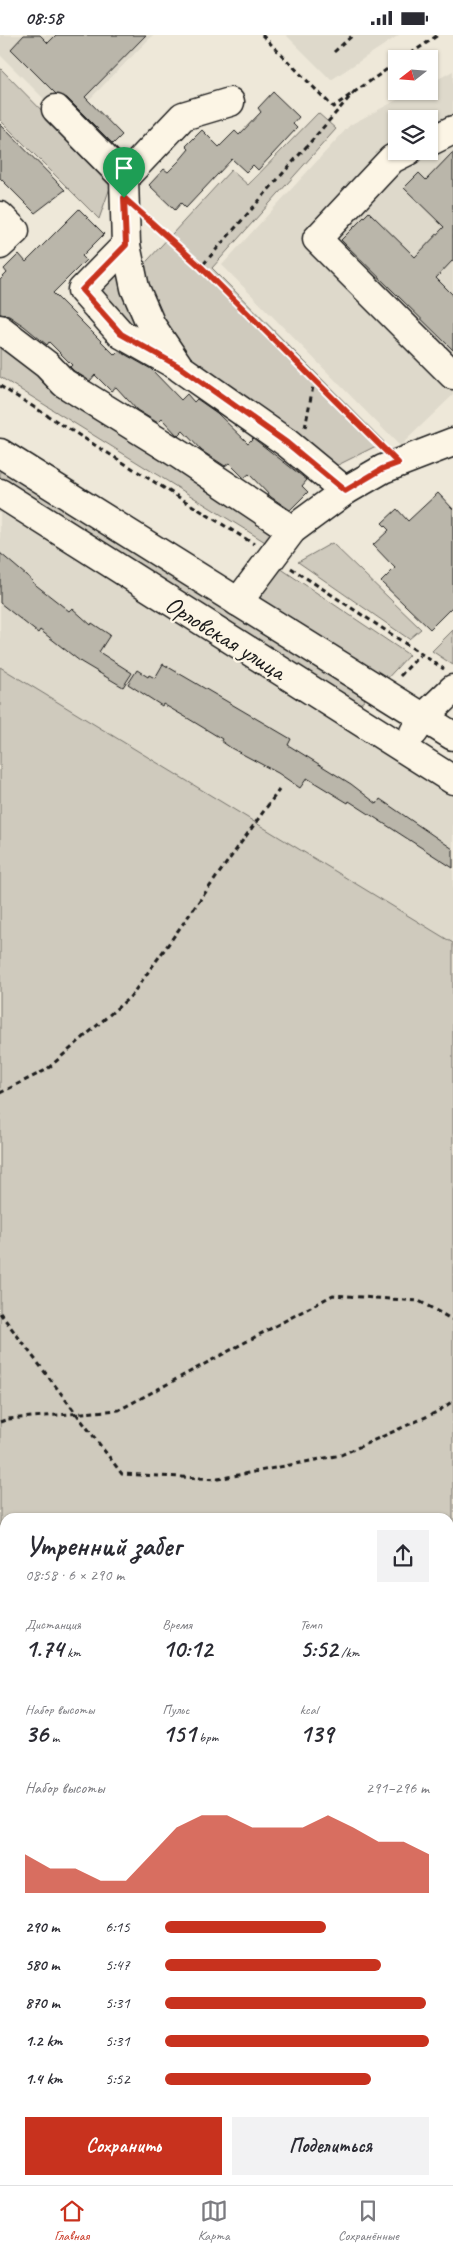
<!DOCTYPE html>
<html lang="ru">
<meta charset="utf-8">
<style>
body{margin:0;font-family:Caveat,sans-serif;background:#f2f2f3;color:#2b2b33;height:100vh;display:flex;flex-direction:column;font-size:19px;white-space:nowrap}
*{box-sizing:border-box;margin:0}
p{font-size:16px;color:#7c7c81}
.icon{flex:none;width:28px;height:28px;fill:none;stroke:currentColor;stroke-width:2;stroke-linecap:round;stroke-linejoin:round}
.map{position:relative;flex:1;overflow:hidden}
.sheet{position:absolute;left:0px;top:1478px;width:454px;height:672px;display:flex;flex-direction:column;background:#fff;border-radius:15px 15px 0 0;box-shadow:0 1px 4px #0004}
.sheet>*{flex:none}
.needle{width:32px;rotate:253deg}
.tools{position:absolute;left:388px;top:15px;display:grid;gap:10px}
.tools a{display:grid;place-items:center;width:50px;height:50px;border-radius:0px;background:#fff;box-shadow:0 1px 4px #0004;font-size:25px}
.pin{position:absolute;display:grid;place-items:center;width:42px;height:42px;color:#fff;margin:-51px -21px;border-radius:50% 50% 50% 0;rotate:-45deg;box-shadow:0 0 5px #0007}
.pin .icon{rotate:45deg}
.round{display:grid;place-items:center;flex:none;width:52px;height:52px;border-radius:0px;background:#f2f2f3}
.head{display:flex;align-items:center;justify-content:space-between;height:85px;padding:0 25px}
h1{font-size:28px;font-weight:700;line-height:38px}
.metrics{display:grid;grid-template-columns:repeat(3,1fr);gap:8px;height:85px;padding:5px 25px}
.metrics div{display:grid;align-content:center}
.metrics b{font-size:25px;font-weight:700}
.metrics small{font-size:14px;font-weight:400}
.metrics p{font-size:14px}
.chart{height:140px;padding:10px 25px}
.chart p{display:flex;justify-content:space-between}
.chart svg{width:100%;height:90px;margin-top:5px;fill:#c8321e;opacity:.7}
.primary-button{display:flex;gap:10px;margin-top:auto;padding:10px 25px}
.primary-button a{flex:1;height:58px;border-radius:0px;background:#c8321e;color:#fff;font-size:20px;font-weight:700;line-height:58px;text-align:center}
.primary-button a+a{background:#f2f2f3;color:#2b2b33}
ul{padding:0 25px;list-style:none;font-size:16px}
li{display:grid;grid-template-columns:80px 60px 1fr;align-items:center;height:38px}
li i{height:12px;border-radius:6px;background:#c8321e}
.status{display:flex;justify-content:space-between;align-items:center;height:35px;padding:0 25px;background:#fff;direction:ltr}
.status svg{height:14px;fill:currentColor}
.menu{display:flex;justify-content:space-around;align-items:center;height:70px;border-top:1px solid #e1e1e2;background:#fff;font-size:14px;color:#7c7c81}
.menu a{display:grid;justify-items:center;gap:2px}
.menu .selected{color:#c8321e}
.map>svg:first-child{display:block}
</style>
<div class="status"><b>08:58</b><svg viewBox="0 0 49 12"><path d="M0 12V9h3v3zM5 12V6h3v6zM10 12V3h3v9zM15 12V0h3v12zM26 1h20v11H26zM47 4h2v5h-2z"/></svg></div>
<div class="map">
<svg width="453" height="2150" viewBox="0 0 453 2150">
<rect width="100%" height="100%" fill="#eee8d9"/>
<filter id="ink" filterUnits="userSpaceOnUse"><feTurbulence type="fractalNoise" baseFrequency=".02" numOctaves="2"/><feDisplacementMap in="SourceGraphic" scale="10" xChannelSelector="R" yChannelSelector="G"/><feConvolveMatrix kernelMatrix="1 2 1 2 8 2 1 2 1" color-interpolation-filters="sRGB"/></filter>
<g filter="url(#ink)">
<g fill="#ded9cb" fill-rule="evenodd">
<polygon points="0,0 153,0 67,87 0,20"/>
<polygon points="286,0 399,0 331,45"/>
<path d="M453,36V360L400,411L222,230L350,90L414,56H429V49ZM396,84H429V116H396Z"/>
<polygon points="0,477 453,755 453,920 0,663"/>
</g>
<g fill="#cfcabd" stroke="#76736c" fill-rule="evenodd">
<polygon points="0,33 112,147 99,184 0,85"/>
<polygon points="318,78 336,94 212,233 384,407 334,432 186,326 137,237 231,135 248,150"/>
<polygon points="122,222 161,316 89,256"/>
<polygon points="0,305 281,496 270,510 0,342"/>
<polygon points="0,431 365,662 364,666 358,670 0,447"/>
<polygon points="332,508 421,594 409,604 298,527"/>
<polygon points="274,529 409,620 382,649 248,564"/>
<polygon points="453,595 453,630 432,616"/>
<path d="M0,632L453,908V2150H0ZM449,1482V2145H5V1482Z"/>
</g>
<g fill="#bab6aa" stroke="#1c1c1c">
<polygon points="24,0 40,0 48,8 56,0 146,0 85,62 122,100 113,109 67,63 56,59 11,14"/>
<polygon points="273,57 299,82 293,89 297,93 258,135 253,130 246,137 232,124 186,173 181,168 175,175 149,150 164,134 168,137 179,126 189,114 186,111 202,95 219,112 235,96 239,100 261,77 258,73"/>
<polygon points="0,89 65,155 35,178 0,143"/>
<polygon points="453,117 453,225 436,243 453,260 453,315 341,205 369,177 415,222 444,192 404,153 419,138 426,145"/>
<polygon points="79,174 104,199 82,221 86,225 53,258 115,320 119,316 151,334 181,365 187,359 194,367 197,364 217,378 248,408 253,403 307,445 302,451 308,457 290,475 271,462 249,439 244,443 229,428 225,431 202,416 183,396 178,401 162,384 158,388 137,375 116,352 111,356 95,340 90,346 74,336 70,332 72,330 49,307 47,310 24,291 9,281 0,279 0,245 7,238 4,234 19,219 26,227"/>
<polygon points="438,458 453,474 453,571 430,594 381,547 395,533 373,510 389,495 382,488 397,474 408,486"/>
<polygon points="0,518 33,546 32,547 69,576 72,573 91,590 92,588 110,600 99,617 132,638 123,652 81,627 40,595 38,598 0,568"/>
<polygon points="163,629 291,704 288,710 351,749 377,769 380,764 453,814 453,833 349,766 348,768 307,743 300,753 278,738 231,713 221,706 222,704 189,684 163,669 162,671 128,649 137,635 148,642 149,640 155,643"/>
</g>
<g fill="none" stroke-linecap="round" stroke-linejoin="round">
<g stroke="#1c1c1c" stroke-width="31">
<g id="minor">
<polyline points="56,74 124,143 126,210 135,253 151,290 180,333 287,408 345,456"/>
<polyline points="429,107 453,95"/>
<polyline points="408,116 392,124 317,204 453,340"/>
<polyline points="124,143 183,81 230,67"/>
<polyline points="0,181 15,196 0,210"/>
<polyline points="126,210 82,255 121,299 174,329"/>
<polyline points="0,294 47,330 64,348 180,420 292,495"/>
<polyline points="0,418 453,701"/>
<polyline points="0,458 453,745"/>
<polyline points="238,567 292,495 345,456 383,434 453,407"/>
<polyline points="414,697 424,682 453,654"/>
</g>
</g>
<g stroke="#1c1c1c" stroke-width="3" stroke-dasharray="5 4" stroke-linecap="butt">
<polyline points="262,0 333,72 396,28"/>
<polyline points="334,17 353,0"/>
<polyline points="403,24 438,0"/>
<polyline points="355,56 201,232 380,411"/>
<polyline points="149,185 201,232"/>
<polyline points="0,351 254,509"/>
<polyline points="305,393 314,346"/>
<polyline points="291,533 444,634"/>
<polyline points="400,641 420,620"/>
<polyline points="0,1058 46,1035 131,961 279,755"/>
<polyline points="0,1278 122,1439 218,1444 341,1420 437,1377 453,1366"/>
<polyline points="0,1387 8,1384 119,1375 333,1260 419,1266 453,1285"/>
<polyline points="0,1501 5,1510"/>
<polyline points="449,1525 453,1513"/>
<polyline points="449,1646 453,1646"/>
<polyline points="449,1762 453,1756"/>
<polyline points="449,1918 453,1920"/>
<polyline points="449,2031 453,2030"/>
<polyline points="63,2145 65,2150"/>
<polyline points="193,2150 196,2145"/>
<polyline points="277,2150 279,2145"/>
</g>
<use href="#minor" stroke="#fcf5e5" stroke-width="28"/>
</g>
</g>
<g fill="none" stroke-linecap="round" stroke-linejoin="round" filter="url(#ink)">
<g stroke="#fff" stroke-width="10">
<polygon id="route" points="124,163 201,232 398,428 382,434 345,456 287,408 180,332 121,299 82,255 126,210"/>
</g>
<use href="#route" stroke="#c8321e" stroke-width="6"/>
</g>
<g text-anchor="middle" stroke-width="4.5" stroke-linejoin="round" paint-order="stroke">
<g font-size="25" fill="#1c1c1c" stroke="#fcf5e5">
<text transform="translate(226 602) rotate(32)" y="9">Орловская улица</text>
</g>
</g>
</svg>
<div class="tools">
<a><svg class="needle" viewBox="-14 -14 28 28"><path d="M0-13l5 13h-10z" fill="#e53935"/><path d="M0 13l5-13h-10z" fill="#7c7c81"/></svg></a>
<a><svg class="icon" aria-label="layers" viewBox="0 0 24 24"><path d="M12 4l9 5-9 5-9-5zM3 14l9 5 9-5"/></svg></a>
</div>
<div class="pin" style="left:124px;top:163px;background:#1e9e55"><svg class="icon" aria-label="arrive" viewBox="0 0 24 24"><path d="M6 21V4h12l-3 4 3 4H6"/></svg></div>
<section class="sheet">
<div class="head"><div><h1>Утренний забег</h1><p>08:58 · 6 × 290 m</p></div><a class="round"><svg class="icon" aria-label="share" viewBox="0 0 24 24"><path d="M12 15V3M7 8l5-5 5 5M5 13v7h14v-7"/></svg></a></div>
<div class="metrics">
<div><p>Дистанция</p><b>1.74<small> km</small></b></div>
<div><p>Время</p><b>10:12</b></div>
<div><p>Темп</p><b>5:52<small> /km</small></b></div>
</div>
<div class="metrics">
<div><p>Набор высоты</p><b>36<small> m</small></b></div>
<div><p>Пульс</p><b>151<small> bpm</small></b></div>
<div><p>kcal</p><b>139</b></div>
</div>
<div class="chart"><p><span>Набор высоты</span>291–296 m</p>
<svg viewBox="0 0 160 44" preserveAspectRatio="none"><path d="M0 44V25L10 32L20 32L30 38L40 38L50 25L60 12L70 6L80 6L90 12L100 12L110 12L120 6L130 12L140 19L150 19L160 25V44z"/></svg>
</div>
<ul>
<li><b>290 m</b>6:15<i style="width:61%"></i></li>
<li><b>580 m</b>5:47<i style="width:82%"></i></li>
<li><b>870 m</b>5:31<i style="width:99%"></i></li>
<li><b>1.2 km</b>5:31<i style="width:100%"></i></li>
<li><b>1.4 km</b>5:52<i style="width:78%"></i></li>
</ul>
<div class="primary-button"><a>Сохранить</a><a>Поделиться</a></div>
</section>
</div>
<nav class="menu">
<a class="selected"><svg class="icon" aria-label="home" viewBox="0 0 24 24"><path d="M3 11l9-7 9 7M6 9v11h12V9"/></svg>Главная</a>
<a><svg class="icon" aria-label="map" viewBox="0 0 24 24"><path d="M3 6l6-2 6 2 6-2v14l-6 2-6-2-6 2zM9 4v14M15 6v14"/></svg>Карта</a>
<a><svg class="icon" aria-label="saved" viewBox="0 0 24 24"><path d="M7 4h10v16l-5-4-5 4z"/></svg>Сохранённые</a>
</nav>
